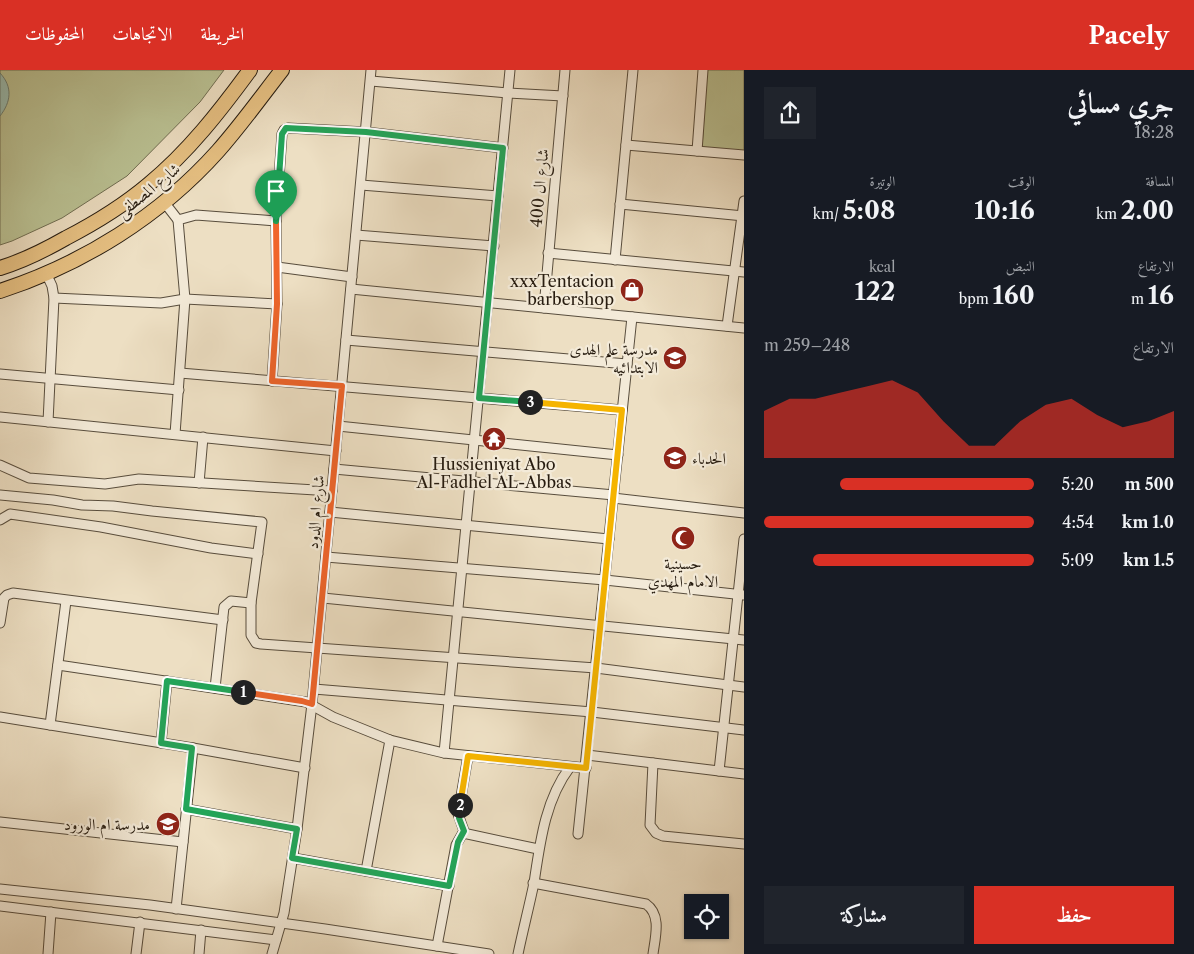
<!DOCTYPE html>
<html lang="ar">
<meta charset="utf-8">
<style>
body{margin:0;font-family:"Libre Caslon Text",Amiri,serif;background:#20242c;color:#f1f3f6;direction:rtl;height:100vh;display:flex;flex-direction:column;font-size:19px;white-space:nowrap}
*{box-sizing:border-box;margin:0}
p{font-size:16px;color:#9ea1a6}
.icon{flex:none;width:28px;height:28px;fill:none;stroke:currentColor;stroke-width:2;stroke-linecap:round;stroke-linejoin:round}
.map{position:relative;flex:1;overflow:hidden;direction:ltr}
.panel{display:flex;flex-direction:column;background:#171b24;width:450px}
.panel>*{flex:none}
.fabs{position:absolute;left:684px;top:824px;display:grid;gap:10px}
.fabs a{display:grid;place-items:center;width:45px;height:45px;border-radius:0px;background:#171b24;box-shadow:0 1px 4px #0004;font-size:25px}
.pin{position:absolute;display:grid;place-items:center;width:42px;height:42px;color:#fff;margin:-51px -21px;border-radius:50% 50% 50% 0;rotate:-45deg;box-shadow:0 0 5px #0007}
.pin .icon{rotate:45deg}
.km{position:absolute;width:25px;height:25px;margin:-12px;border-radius:50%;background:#222;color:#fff;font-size:14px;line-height:25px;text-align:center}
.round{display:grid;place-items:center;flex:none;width:52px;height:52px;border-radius:0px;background:#20242c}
.head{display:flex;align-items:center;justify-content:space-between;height:85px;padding:0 20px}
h1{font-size:28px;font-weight:800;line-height:38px}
.metrics{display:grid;grid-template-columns:repeat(3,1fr);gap:8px;height:85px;padding:5px 20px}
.metrics div{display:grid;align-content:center}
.metrics b{font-size:25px;font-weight:800}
.metrics small{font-size:14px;font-weight:400}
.metrics p{font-size:14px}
.chart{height:140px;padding:10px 20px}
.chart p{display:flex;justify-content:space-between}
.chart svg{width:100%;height:90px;margin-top:5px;fill:#d93025;opacity:.7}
.button{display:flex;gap:10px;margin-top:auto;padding:10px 20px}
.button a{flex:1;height:58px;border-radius:0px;background:#d93025;color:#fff;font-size:20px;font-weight:800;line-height:58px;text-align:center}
.button a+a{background:#20242c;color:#f1f3f6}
ul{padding:0 20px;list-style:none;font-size:16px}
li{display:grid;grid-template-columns:80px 60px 1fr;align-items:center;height:38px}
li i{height:12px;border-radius:6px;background:#d93025}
header{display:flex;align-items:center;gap:30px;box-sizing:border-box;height:70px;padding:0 25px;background:#d93025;color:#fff}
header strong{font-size:24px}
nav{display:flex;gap:28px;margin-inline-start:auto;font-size:18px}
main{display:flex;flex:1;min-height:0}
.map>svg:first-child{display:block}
</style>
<header>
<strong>Pacely</strong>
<nav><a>الخريطة</a><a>الاتجاهات</a><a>المحفوظات</a></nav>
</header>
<main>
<section class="panel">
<div class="head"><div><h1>جري مسائي</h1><p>18:28</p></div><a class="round"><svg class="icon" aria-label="share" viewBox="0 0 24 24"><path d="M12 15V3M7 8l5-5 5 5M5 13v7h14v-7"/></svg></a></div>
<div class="metrics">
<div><p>المسافة</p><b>2.00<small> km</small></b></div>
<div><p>الوقت</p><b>10:16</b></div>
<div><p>الوتيرة</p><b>5:08<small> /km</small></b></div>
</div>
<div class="metrics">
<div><p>الارتفاع</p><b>16<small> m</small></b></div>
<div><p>النبض</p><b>160<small> bpm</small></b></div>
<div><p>kcal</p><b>122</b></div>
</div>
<div class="chart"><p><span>الارتفاع</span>248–259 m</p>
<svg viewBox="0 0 160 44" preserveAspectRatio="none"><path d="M0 44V21L10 15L20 15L30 12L40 9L50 6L60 12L70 26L80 38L90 38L100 26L110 18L120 15L130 23L140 29L150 26L160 21V44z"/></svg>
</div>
<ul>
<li><b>500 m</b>5:20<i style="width:72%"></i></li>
<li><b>1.0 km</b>4:54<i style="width:100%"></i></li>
<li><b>1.5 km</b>5:09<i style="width:82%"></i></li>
</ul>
<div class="button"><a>حفظ</a><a>مشاركة</a></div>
</section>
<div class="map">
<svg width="744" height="884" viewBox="0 0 744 884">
<rect width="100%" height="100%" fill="#eddfc3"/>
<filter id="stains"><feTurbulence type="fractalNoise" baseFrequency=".004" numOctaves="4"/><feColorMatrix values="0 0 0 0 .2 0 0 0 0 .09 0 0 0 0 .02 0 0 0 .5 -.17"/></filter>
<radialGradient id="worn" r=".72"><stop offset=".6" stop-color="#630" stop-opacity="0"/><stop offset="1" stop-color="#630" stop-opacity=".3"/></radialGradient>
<g fill="#bac193" stroke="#706e52">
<polygon points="0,0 224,0 200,32 127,106 62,148 12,171 0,175"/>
<polygon points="707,0 744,0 744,82 702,78"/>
</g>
<path fill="#99bdb2" stroke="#6b7d71" d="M0,3C13,17 11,32 0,46Z"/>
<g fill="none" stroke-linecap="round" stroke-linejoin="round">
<g stroke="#584d3d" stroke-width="11">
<g id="minor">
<polyline points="371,11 508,23 563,26"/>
<polyline points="626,75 744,85"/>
<polyline points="697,81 703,0"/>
<polyline points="361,115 498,126"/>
<polyline points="164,132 178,150"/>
<polyline points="620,134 744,146"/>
<polyline points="356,165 494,176"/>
<polyline points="548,183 744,202"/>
<polyline points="615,190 633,0"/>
<polyline points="277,197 352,207"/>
<polyline points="46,203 52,216 54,228 48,352"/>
<polyline points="351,219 744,258"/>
<polyline points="54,228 161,233 185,229 277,234"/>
<polyline points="544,238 565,0"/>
<polyline points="727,256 744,131"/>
<polyline points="346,270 627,294"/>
<polyline points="180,303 622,340"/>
<polyline points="0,304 179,320"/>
<polyline points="272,311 277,234 276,151 282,64 284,60 288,58 366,62 503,78"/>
<polyline points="0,347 336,381"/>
<polyline points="338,356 618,385"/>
<polyline points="175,364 185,229 178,150 196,145 276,151"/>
<polyline points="0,395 29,408 105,414 139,409 332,421"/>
<polyline points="334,399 614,425"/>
<polyline points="199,413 203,367"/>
<polyline points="0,425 53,430 82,435 113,436 152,441 262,452 251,533 251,565 256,573 261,574 596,598 744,617"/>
<polyline points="613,428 744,443"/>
<polyline points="330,442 609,469"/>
<polyline points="0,450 10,444 101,457 211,478 258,484"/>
<polyline points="326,487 605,510 744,525"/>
<polyline points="323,528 744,570"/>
<polyline points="0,553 4,528 7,525 13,523 223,550"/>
<polyline points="58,595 306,632 333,647 390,670 444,683 586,698"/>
<polyline points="215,618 224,537 231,531 251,533"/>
<polyline points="314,619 592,642 744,660"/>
<polyline points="0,647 193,678 305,698"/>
<polyline points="50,655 66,531"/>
<polyline points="161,673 167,611"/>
<polyline points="444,683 510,0"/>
<polyline points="587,685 744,704"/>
<polyline points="653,693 650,755 656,763 663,766 744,774"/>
<polyline points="719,701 744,469"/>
<polyline points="186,739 297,759"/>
<polyline points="0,752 183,772"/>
<polyline points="463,763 538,779"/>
<polyline points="578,764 632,247"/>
<polyline points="293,788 449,816"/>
<polyline points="366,801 390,670"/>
<path d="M533,813L646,834C662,845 655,868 653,884"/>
<polyline points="0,819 150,835 325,859 489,884"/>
<polyline points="0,836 276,870"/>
<polyline points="176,839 193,678"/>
<polyline points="437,876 456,775 464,761 458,744 468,686"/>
<polyline points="48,884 51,842"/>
<polyline points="136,884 140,852"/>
<polyline points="199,884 201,860"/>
<polyline points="272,884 284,843 297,759 312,634 371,0"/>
<path d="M518,884C523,860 529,837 534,813C540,773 545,730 570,697"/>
</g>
</g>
<g stroke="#271c10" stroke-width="16">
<g id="trunk">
<path d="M0,198C23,191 45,180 66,168C95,153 123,136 149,114C188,82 220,41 250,0"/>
<path d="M0,221C83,194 160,146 218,81C241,55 261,27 282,0"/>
</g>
</g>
<use href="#minor" stroke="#f3ead8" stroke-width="9"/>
<use href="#trunk" stroke="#e6c082" stroke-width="14"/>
</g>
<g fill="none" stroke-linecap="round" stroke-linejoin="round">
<g stroke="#fff" stroke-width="10">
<polyline id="split-1" points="243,622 302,631 312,634 342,316 272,311 277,234 276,151"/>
</g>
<g stroke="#fff" stroke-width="10">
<polyline id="split-2" points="243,622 167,611 161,673 192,678 186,739 297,759 292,788 449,816 458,772 464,761 459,748 460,735"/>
</g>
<g stroke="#fff" stroke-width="10">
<polyline id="split-3" points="460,735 468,686 586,698 622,340 530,332"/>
</g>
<g stroke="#fff" stroke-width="10">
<polyline id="split-4" points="276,151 282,64 286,58 366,62 503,78 479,328 530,332"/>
</g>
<use href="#split-1" stroke="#f0652b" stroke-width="6"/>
<use href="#split-2" stroke="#22a559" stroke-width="6"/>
<use href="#split-3" stroke="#f5b400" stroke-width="6"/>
<use href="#split-4" stroke="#22a559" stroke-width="6"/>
</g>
<defs>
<g id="shop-disc" transform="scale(1.25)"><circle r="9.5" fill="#8f2418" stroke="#f3ead8"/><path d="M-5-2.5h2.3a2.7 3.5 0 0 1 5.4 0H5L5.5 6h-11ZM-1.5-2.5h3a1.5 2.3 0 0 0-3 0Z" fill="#fff"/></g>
<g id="school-disc" transform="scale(1.25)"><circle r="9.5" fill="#8f2418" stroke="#f3ead8"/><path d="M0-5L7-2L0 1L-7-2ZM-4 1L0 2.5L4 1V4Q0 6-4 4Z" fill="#fff"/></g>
<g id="temple-disc" transform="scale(1.25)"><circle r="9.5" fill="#8f2418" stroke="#f3ead8"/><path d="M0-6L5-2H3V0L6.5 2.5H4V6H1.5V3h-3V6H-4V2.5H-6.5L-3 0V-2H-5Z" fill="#fff"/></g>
<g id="mosque-disc" transform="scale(1.25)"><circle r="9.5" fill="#8f2418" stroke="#f3ead8"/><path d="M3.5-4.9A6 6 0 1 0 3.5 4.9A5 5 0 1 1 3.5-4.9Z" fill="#fff"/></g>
</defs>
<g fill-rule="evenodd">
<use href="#shop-disc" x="632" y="220"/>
<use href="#school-disc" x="675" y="288"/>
<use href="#temple-disc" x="494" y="369"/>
<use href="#school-disc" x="675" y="388"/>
<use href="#mosque-disc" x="683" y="468"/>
<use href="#school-disc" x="168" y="754"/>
</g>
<g text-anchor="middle" stroke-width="4.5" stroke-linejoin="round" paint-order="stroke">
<g font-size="16" fill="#271c10" stroke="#f3ead8">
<text transform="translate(539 118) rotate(-85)" y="6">شارع ال 400</text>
<text transform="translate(148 120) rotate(-39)" y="6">شارع المصطفى</text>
<text transform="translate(315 442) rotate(-85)" y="6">شارع ام الدود</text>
</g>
<g font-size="16" fill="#271c10" stroke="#f3ead8" text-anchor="end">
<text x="614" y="217">xxxTentacion<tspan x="614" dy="18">barbershop</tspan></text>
<text x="658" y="285">مدرسة علم الهدى<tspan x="658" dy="18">الابتدائيه</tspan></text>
<text x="692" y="394" text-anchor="start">الحدباء</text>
<text x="494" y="400" text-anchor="middle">Hussieniyat Abo<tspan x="494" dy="18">Al-Fadhel AL-Abbas</tspan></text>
<text x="683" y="499" text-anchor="middle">حسينية<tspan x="683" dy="18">الامام المهدي</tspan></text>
<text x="150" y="760">مدرسة ام الورود</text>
</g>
</g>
<rect width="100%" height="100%" filter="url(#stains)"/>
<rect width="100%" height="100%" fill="url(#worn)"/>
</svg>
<div class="fabs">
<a><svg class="icon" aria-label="locate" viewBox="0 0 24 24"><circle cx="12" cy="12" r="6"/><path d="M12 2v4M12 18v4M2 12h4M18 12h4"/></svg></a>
</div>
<div class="pin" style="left:276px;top:151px;background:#1e9e55"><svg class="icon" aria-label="arrive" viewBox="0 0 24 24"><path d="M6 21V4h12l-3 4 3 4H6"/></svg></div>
<b class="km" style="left:243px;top:622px">1</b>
<b class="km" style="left:460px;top:735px">2</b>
<b class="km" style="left:530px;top:332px">3</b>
</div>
</main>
